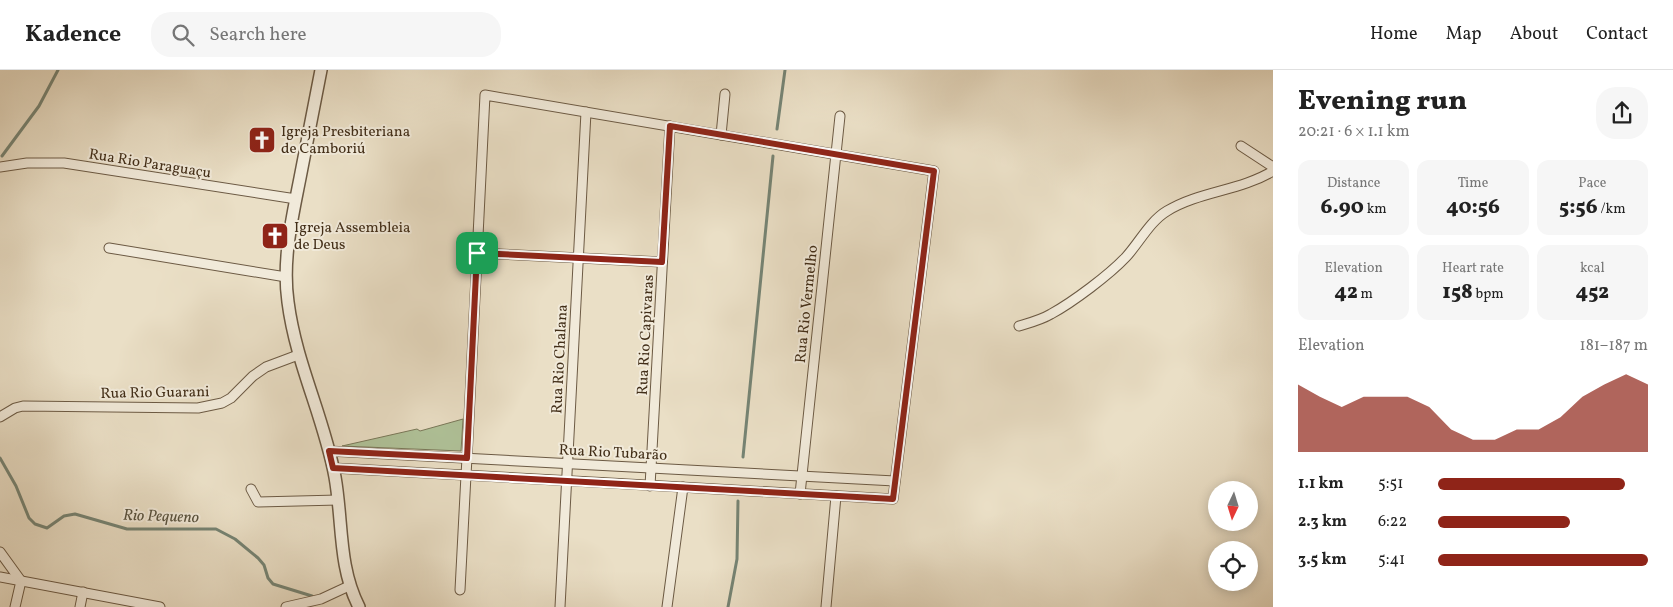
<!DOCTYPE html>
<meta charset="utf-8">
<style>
body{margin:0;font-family:Vollkorn,serif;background:#f6f6f6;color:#222;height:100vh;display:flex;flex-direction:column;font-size:19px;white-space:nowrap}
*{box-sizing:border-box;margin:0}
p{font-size:16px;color:#767676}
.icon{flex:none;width:28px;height:28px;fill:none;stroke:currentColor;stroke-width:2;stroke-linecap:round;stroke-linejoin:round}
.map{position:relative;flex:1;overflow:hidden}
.side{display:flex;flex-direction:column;background:#fff;width:400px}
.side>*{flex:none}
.needle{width:32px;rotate:184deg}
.tools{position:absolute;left:1208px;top:411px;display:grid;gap:10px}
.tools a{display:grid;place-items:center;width:50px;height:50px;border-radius:50%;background:#fff;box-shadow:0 2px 12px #0003;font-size:25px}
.pin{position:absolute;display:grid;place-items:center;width:42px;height:42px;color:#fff;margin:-21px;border-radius:10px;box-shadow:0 2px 8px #0006}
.round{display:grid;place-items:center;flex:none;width:52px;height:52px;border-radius:20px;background:#f6f6f6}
.headline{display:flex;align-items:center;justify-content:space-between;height:85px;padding:0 25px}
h1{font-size:28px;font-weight:800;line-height:38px}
.metrics{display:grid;grid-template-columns:repeat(3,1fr);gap:8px;height:85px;padding:5px 25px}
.metrics div{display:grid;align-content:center;border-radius:12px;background:#f6f6f6;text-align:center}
.metrics b{font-size:21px;font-weight:800}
.metrics small{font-size:14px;font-weight:400}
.metrics p{font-size:14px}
.chart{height:140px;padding:10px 25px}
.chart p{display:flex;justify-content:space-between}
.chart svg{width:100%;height:90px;margin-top:5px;fill:#8f2418;opacity:.7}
ul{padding:0 25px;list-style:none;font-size:16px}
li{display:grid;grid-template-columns:80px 60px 1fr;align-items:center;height:38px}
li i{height:12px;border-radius:6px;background:#8f2418}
header{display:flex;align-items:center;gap:30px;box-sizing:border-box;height:70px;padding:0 25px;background:#fff;border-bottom:1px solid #e0e0e0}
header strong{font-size:24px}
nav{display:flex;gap:28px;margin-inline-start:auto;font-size:18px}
.search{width:350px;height:45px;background:#f6f6f6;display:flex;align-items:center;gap:12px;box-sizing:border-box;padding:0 18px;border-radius:20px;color:#767676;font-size:19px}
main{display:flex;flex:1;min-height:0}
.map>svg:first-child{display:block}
</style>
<header>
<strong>Kadence</strong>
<div class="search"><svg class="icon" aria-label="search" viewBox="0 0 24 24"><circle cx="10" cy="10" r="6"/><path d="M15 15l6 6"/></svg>Search here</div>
<nav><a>Home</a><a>Map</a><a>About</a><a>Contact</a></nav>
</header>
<main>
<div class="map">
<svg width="1273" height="537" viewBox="0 0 1273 537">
<rect width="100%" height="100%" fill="#eadfc6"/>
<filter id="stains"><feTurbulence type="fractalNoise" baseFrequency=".004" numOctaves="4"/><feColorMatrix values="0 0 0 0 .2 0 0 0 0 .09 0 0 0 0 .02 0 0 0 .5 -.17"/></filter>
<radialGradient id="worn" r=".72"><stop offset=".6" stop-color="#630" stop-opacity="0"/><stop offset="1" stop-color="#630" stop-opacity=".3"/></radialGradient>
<polygon fill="#b0c39a" stroke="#797859" points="463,349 461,381 342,376 417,359 420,361"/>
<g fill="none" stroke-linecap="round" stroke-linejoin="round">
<g stroke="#768474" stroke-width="3">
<polyline points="777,59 785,0"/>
<polyline points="2,86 39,36 58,0"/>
<polyline points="743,387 773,86"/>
<polyline points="0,388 16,416 29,448 35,454 47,458 64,446 75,444 127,459 216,459 235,469 258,488 264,495 268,508 273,514 312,526"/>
<polyline points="728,537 737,489 738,431"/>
</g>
<g stroke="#6c5a44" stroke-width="11">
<g id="minor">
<polyline points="721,65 725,24"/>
<polyline points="1241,76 1273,97"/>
<polyline points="0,97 27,93 64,93 296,129"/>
<polyline points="109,178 286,207"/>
<polyline points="477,183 662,192"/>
<path d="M1019,256C1029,253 1041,250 1051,244C1073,232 1109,205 1126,187C1139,173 1150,151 1167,141C1200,121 1240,121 1273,101"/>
<polyline points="0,347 15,338 23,336 198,338 222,333 231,328 253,306 266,297 298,285"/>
<polyline points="329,381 895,411"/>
<path d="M333,398C520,408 706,418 893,429L934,101L485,25L467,388L466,405L460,520"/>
<polyline points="650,416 670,56"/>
<polyline points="251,419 258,432 338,430"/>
<polyline points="800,424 840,46"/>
<polyline points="0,482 21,511 15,537"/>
<polyline points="0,507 160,537"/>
<polyline points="80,537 83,522"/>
<polyline points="286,537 321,529 349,516"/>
<polyline points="560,537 586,42"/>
<polyline points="667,537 683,417"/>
<polyline points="826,537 836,426"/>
</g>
</g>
<g stroke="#6c5a44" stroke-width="14">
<path id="tertiary" d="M321,0C314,36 307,72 300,108C292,149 282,190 288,232C296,294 324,347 335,407C343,452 338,496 359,537"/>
</g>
<use href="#minor" stroke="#f1eada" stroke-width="9"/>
<use href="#tertiary" stroke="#f1eada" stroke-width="11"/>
</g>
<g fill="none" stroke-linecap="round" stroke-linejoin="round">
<g stroke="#fff" stroke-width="10">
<polygon id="route" points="670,56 934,101 893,429 333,398 329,381 467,388 477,183 662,192"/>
</g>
<use href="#route" stroke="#8f2418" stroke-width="6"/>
</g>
<defs>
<g id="church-square" transform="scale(1.4375)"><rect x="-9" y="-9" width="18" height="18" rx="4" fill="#8f2418" stroke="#f1eada"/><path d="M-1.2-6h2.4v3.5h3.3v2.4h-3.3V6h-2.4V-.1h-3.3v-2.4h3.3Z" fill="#fff"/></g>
</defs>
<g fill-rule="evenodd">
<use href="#church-square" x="262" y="70"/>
<use href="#church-square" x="275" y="166"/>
</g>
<g text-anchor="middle" stroke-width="4" stroke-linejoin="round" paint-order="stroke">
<g font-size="15" fill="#422e18" stroke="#f1eada" text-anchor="start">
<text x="281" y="66">Igreja Presbiteriana<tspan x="281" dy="17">de Camboriú</tspan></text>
<text x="294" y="162">Igreja Assembleia<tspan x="294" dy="17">de Deus</tspan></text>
</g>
<g font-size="15" fill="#422e18" stroke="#f1eada">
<text transform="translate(150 93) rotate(9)" y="5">Rua Rio Paraguaçu</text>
<text transform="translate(806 234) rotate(-84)" y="5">Rua Rio Vermelho</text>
<text transform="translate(645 265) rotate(-87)" y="5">Rua Rio Capivaras</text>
<text transform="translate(559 289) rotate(-87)" y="5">Rua Rio Chalana</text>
<text transform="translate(155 322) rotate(-1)" y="5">Rua Rio Guarani</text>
<text transform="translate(613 382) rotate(3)" y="5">Rua Rio Tubarão</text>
</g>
<g font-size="16" font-style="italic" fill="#58523e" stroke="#f1eada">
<text transform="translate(161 445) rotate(2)" y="6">Rio Pequeno</text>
</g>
</g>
<rect width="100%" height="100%" filter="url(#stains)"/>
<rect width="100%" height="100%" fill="url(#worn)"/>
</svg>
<div class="tools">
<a><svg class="needle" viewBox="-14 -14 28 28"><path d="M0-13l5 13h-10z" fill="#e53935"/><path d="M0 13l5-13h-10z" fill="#767676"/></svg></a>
<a><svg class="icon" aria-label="locate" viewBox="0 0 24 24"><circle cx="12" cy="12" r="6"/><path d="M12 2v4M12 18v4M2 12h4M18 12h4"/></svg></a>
</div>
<div class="pin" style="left:477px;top:183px;background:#1e9e55"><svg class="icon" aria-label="arrive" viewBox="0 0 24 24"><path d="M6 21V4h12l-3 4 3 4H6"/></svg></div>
</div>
<section class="side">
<div class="headline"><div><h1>Evening run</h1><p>20:21 · 6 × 1.1 km</p></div><a class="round"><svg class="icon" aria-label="share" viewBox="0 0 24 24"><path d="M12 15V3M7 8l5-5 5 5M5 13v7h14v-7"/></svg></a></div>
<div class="metrics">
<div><p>Distance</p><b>6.90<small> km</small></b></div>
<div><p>Time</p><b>40:56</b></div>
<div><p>Pace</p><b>5:56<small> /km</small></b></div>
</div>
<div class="metrics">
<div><p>Elevation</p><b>42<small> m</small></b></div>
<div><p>Heart rate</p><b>158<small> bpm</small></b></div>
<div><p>kcal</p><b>452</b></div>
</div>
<div class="chart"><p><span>Elevation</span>181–187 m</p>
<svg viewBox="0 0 160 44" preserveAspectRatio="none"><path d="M0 44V11L10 17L20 22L30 17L40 17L50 17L60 22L70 33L80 38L90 38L100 33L110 33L120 27L130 17L140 11L150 6L160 11V44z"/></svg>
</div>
<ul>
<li><b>1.1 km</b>5:51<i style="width:89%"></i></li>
<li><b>2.3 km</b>6:22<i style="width:63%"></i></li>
<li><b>3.5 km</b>5:41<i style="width:100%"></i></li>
</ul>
</section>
</main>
